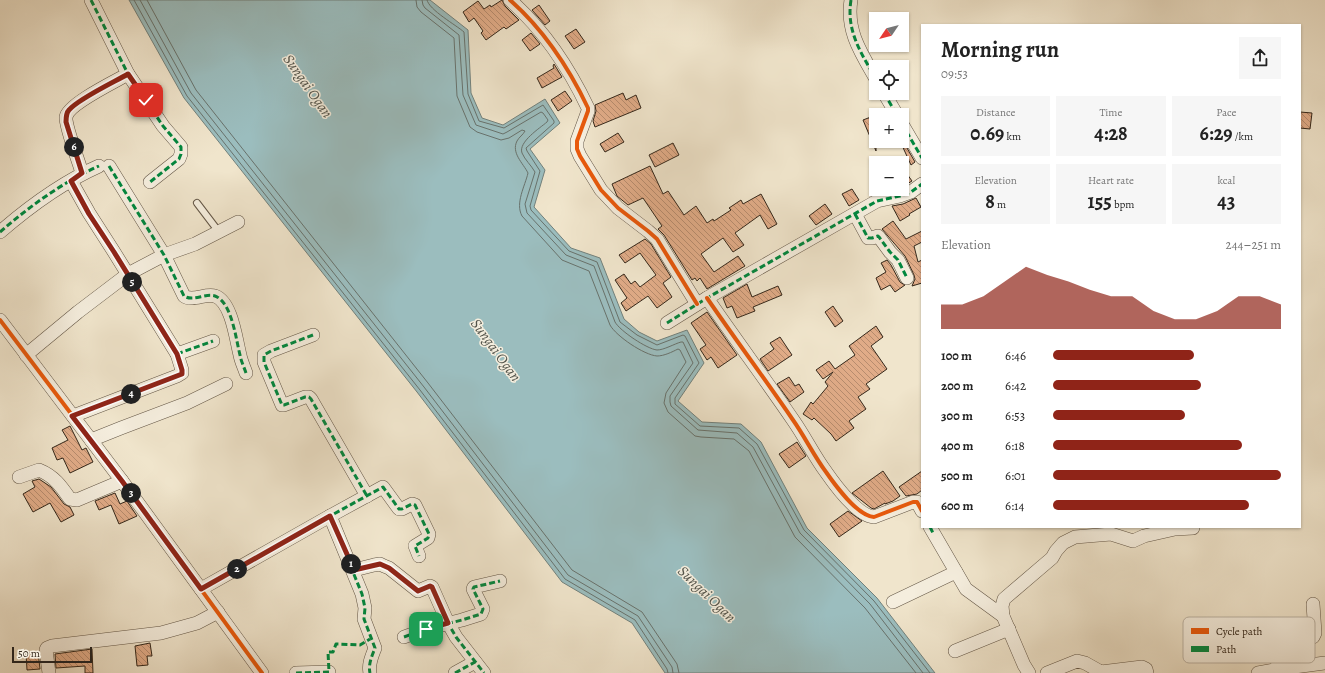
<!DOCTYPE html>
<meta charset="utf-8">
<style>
body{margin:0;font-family:Alegreya,serif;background:#f6f6f6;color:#222;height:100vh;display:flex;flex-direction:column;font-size:15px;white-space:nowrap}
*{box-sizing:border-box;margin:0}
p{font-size:13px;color:#767676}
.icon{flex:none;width:22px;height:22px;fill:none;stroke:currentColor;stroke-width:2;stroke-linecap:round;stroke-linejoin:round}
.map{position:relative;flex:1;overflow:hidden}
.panel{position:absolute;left:921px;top:24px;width:380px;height:504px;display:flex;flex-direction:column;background:#fff;border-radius:0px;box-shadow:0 1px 3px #0004}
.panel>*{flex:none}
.needle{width:26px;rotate:235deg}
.tools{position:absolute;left:869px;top:12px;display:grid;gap:8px}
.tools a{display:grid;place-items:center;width:40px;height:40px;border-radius:0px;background:#fff;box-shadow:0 1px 3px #0004;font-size:20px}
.scale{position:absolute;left:12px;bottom:10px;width:80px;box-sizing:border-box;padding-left:4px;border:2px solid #34271a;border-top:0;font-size:11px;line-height:14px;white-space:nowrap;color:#34271a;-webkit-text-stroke:3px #f5eede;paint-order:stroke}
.pin{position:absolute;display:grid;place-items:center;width:34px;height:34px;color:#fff;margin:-17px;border-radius:8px;box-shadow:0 2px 6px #0006}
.km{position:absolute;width:20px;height:20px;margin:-10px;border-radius:50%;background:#222;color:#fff;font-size:11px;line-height:20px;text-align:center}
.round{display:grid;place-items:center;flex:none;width:42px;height:42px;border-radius:0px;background:#f6f6f6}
.headline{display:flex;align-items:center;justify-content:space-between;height:68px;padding:0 20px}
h1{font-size:22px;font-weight:600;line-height:30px}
.stats{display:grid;grid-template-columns:repeat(3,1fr);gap:6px;height:68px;padding:4px 20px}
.stats div{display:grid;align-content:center;border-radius:0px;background:#f6f6f6;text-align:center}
.stats b{font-size:20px;font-weight:600}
.stats small{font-size:11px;font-weight:400}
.stats p{font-size:11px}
.chart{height:112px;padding:8px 20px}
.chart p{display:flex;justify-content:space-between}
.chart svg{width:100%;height:72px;margin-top:4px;fill:#8f2418;opacity:.7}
ul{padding:0 20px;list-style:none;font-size:13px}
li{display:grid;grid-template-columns:64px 48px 1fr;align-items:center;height:30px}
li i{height:10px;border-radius:5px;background:#8f2418}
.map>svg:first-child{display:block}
</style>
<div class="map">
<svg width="1325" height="673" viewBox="0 0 1325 673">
<defs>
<pattern id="building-back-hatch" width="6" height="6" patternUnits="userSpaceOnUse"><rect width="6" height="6" fill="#e1ac88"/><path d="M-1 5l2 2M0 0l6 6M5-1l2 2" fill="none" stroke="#b78c6e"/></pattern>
</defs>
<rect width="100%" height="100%" fill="#f0e5cc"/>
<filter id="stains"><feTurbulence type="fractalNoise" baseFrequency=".005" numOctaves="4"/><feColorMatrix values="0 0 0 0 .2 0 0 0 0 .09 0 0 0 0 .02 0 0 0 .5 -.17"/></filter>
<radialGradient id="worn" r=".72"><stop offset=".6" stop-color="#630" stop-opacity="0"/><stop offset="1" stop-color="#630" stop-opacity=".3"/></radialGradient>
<polygon fill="#9bbdbe" stroke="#72817c" points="129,0 430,0 468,30 471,93 482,118 503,125 545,99 560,123 530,149 545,170 534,207 571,248 600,258 624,319 639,332 657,341 687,330 704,363 678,401 702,422 741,424 761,442 807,528 877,598 935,673 665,673 632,623 562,582 417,392 184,98"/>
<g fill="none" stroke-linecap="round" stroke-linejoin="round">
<g stroke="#68726c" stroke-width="1">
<polyline points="134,0 187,96 420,390 565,579 635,620 667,669 668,673"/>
<polyline points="140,0 191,93 424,387 568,575 638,616 672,667 673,673"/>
<polyline points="147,0 196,90 428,383 572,570 642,612 677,664 679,673"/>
<path d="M416,0L417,7L421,12L454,38L457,96L470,127L477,132L501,140L509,138L522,130L525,131C523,135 519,137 517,141C511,153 523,163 528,173C525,186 515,203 522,216L562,260L589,271L610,325C616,336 644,355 657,356C664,356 672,352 678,349L680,350L686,362L666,393L664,403L668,412L695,436L701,437L734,439L749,451L795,537L865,608L916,673"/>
<path d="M422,0L423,5L425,8L459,35L463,95L476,125L503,134L507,132L541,112L543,113L548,120L547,122C540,128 518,142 522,153C525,160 531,165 535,172L525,204L527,213L566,255L594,266L615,322C620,331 647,349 657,350C664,350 674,344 681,342H683L693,363L670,396V402L671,406L698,430L737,433L753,447L800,533L870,604L923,673"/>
<path d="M427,0C429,10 456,25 464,32L468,94L479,121L504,128L543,105L554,121V123L526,148L527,151L540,171L530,206L531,210L569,251L597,262L620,322L637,335L657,345L683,335L685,336L699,363L675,398V404L700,426L739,428L757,444L804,530L874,601L930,673"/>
</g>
</g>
<g fill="url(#building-back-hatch)" stroke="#34271a">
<polygon points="502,0 505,6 519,20 506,29 504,27 486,40 481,33 483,31 474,18 469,22 463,12 478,1 484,9 490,5 491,7"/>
<polygon points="539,5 550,21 545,25 532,10"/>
<polygon points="576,29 585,42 574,49 565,36"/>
<polygon points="531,33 540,44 530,51 522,40"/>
<polygon points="554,64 562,77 542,88 537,78 554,68 553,66"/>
<polygon points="565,91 572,101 558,111 551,100"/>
<polygon points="623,93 626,100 636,95 641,108 595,127 593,121 596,111 595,105"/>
<polygon points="1300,112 1312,113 1310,129 1300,128"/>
<polygon points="876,115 876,151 863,120"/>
<polygon points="618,133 624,142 605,152 600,144"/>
<polygon points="900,141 903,141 915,162 911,165"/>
<polygon points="673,143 679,155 655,167 649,155"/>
<polygon points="650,166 663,194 668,191 684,215 696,206 707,223 713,219 714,221 731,210 729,208 741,200 743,204 761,194 777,224 768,229 760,215 735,233 744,245 733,252 723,238 701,254 714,272 738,256 745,266 707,289 700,278 697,281 695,278 692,280 664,235 658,229 662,226 643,198 628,205 617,196 612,184"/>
<polygon points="902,167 912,181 902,187"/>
<polygon points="852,189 859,200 849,206 842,194"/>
<polygon points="916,198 921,207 909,214 910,215 900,221 892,206 903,204"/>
<polygon points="825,204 832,214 816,225 809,216"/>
<polygon points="893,221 906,239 922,231 922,242 914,246 918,262 922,260 922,283 912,286 915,279 914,275 905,256 882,229"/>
<polygon points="645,239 651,244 671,277 663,283 672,297 657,308 648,296 626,311 621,303 627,298 615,280 624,274 631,284 635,281 640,287 656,275 640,253 625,263 619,255"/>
<polygon points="887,260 891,265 900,282 905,285 895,292 890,285 881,290 876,278 886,272 881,263"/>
<polygon points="747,284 752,297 778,286 782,295 753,307 755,311 737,318 732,306 727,308 723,298"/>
<polygon points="833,306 843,321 835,327 825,312"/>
<polygon points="707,312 737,355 718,368 711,357 707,360 700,349 706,345 691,323"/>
<polygon points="876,326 883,337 871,346 887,369 866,384 870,389 858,397 866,409 849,421 854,428 836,441 831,434 814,418 812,420 803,414 811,402 813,404 828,386 825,382 833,372 823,379 816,370 829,361 835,369 855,355 849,346"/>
<polygon points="780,337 792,355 768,371 760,359 774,349 770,343"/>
<polygon points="789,377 795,386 799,384 804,392 790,402 777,384"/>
<polygon points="70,426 82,450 86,448 93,462 70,473 63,458 57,460 52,448 68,440 62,430"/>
<polygon points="797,442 806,456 789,468 779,454"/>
<polygon points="883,471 900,496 893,501 885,504 885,503 874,509 871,508 852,493"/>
<polygon points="922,471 922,490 917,494 906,496 899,487"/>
<polygon points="39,479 51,487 64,504 70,507 74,515 61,522 50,503 33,512 23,494 35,487 32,481"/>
<polygon points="115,493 120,504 127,501 137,516 119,524 111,505 99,510 95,501"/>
<polygon points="848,511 862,521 839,537 830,524"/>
<polygon points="150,643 152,656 147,656 148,665 137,666 135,646"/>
<polygon points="92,649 93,673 85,673 85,666 56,668 55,654"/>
<polygon points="38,652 40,669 27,670 26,653"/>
</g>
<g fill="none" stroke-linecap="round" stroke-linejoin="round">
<g stroke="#635646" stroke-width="8">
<polyline id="service" points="197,203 219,232"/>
</g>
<g stroke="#635646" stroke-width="14">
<g id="minor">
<polyline points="91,0 128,74 163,126 181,147 181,154 179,159 150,182"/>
<path d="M510,0C544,30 569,68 588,108V111L577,141V149L580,156L601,190L618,208L648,231L657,239L697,304"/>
<path d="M851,0C846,31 861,53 876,79"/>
<polyline points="884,93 897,115"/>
<polyline points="902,124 922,158"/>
<path d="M109,166L164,255L184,296C193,302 205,293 215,296C232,302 236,340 240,355C241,361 244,367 246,373"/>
<path d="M82,173C79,162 65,126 66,117C68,104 116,81 128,74"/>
<polyline points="71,181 89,213 114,252 177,354 182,370 182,373 177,376 73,416"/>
<polyline points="855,214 868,238 872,238 878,236 879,237 890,252 898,260 907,278"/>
<path d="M0,232C30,206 63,182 99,166"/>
<path d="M707,298C735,339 765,379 793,420C805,437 814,456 826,472C835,485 858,516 874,517L913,502H917L922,511"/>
<polyline points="0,320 122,481 262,673"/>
<polyline points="667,323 707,298 877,201 900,196 911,192 922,184"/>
<polyline points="313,335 271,351 264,355 264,362 282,405 284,405 305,397 309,397 311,399 367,496"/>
<polyline points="177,354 213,341"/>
<polyline points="26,355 78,312 128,274 164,255 195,244 238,222"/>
<polyline points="91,440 121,428 187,403 226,384"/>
<path d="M19,477L39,470C54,476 61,486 70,499L77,500L122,481"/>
<path d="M330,516L362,594L365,608L364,619L375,648C372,656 368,664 370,673"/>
<polyline points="930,527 966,589 1003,616"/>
<polyline points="354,570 374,565 380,564 384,566 389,568 418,591 430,586 432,587 448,623 456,637 484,673"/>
<polyline points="201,589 330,516 383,487 399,509 402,509 412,504 415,505 429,534 428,538 415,546 419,556"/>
<polyline points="893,602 956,572"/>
<polyline points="404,637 426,629 462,620 481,614 483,609 473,589 474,587 500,581"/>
<polyline points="955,651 1009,629"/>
<polyline points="1279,669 1274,645 1276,643 1310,638 1313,637 1315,633 1313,604"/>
<polyline points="49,673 46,650 47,648 52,646 161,633 197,623 218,612"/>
<polyline points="296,673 329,672"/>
<polyline points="455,673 475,662"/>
<polyline points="1029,673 1024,665 1003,616 1002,606 1004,599 1052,558 1056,551 1063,543 1075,537 1111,534 1133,541 1144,536 1175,529 1193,528"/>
<polyline points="1047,673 1077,661 1085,663 1101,672 1142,667 1146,669 1147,673"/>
<polyline points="1258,673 1279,669 1325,663"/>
</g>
</g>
<use href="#service" stroke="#f5eede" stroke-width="6"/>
<use href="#minor" stroke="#f5eede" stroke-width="13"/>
<g stroke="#00873e" stroke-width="3" stroke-dasharray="6 3" stroke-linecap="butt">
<polyline points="91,0 128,74 163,126 181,147 181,154 179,159 150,182"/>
<path d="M851,0C846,31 861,53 876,79"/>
<polyline points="884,93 897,115"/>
<polyline points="902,124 922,158"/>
<path d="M109,166L164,255L184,296C193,302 205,293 215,296C232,302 236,340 240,355C241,361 244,367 246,373"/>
<path d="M82,173C79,162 65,126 66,117C68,104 116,81 128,74"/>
<polyline points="855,214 868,238 872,238 878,236 879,237 890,252 898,260 907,278"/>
<path d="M0,232C30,206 63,182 99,166"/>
<polyline points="667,323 707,298 877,201 900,196 911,192 922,184"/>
<polyline points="313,335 271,351 264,355 264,362 282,405 284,405 305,397 309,397 311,399 367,496"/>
<polyline points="177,354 213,341"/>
<path d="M330,516L362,594L365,608L364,619L375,648C372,656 368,664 370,673"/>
<polyline points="930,527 933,533"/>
<polyline points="354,570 374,565 380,564 384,566 389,568 418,591 430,586 432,587 448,623 456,637 484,673"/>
<polyline points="201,589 330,516 383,487 399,509 402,509 412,504 415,505 429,534 428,538 415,546 419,556"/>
<polyline points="404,637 426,629 462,620 481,614 483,609 473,589 474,587 500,581"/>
<polyline points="296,673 329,672 328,652 333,652 336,644 360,645 370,639"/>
<polyline points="455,673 475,662"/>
</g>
<g stroke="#f5eede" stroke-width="6">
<g id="cycleway">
<path d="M510,0C544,30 569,68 588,108V111L577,141V149L580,156L601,190L618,208L648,231L657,239L697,304"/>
<polyline points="71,181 89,213 114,252 177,354 182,370 182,373 177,376 73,416"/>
<path d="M707,298C735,339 765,379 793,420C805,437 814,456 826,472C835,485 858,516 874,517L913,502H917L922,511"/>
<polyline points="0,320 122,481 262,673"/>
</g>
</g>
<use href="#cycleway" stroke="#e8590c" stroke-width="4"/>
</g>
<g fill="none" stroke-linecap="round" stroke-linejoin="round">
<g stroke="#fff" stroke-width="8">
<path id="route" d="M146,100L128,74C114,82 78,99 69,110C66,113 66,118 66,122L82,173L71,181L89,214L114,252L177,354L182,370V374L72,416L122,481L201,589L330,516L354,570L380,564L389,568L418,591L430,586L432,587L448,623L426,629"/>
</g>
<use href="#route" stroke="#8f2418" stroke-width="5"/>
</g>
<g text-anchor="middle" stroke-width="3" stroke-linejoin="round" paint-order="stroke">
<g font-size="15" font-style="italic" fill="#53544b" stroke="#f5eede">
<text transform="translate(308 86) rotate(55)" y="5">Sungai Ogan</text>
<text transform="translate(496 350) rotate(54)" y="5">Sungai Ogan</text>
<text transform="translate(707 594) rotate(44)" y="5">Sungai Ogan</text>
</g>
</g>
<rect x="1183" y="617" width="132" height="46" rx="6" fill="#f5eede" stroke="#bbb2a3" stroke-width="1"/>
<rect x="1191" y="628" width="18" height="6" fill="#e8590c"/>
<rect x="1191" y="646" width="18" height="6" fill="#00873e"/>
<g font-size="11" fill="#34271a">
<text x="1216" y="635">Cycle path</text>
<text x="1216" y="653">Path</text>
</g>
<rect width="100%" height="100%" filter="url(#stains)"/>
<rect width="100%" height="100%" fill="url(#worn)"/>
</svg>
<div class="tools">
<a><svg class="needle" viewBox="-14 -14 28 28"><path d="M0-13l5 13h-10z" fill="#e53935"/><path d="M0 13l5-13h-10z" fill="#767676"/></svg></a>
<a><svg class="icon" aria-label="locate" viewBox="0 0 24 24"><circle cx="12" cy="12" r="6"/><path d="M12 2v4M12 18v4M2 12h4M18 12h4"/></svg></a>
<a>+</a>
<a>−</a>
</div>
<div class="scale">50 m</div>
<div class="pin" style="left:426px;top:629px;background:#1e9e55"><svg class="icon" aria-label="arrive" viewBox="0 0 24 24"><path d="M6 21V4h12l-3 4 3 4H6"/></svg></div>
<div class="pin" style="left:146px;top:100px;background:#d93025"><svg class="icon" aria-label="check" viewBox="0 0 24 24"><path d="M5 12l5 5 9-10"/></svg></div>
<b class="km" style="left:351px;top:564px">1</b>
<b class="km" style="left:237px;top:569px">2</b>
<b class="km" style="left:131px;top:493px">3</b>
<b class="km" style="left:131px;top:394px">4</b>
<b class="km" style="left:132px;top:282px">5</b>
<b class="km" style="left:74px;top:147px">6</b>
<section class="panel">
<div class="headline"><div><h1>Morning run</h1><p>09:53</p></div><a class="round"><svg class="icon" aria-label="share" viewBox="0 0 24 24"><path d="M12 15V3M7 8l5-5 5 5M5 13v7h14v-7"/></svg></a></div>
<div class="stats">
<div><p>Distance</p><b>0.69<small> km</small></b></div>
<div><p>Time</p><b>4:28</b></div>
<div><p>Pace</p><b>6:29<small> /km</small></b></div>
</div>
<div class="stats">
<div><p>Elevation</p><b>8<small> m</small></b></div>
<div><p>Heart rate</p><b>155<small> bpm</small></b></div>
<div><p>kcal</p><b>43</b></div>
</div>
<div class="chart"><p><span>Elevation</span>244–251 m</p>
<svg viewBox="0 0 160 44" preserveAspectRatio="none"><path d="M0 44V29L10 29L20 24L30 15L40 6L50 11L60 15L70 20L80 24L90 24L100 33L110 38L120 38L130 33L140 24L150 24L160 29V44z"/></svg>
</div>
<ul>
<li><b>100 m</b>6:46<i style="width:62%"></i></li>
<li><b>200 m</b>6:42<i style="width:65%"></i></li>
<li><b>300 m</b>6:53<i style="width:58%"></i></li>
<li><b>400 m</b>6:18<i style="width:83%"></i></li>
<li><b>500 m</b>6:01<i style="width:100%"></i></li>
<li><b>600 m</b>6:14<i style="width:86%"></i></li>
</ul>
</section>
</div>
